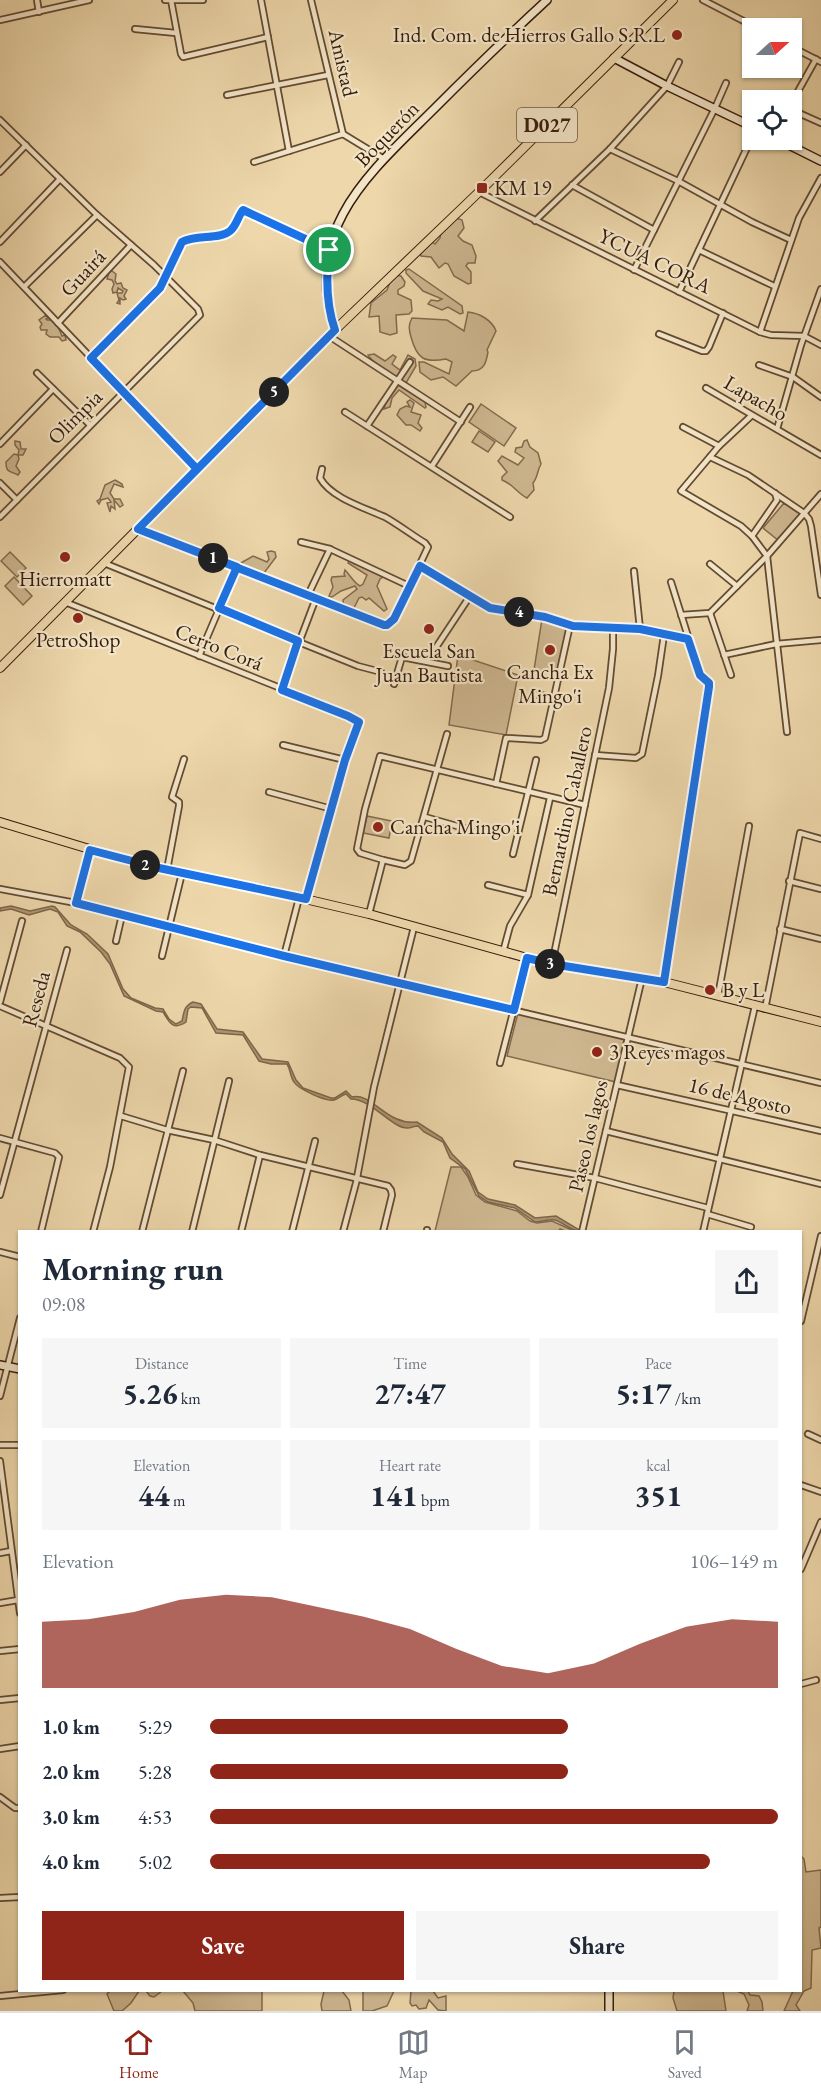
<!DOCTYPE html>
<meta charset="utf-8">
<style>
body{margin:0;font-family:"EB Garamond",serif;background:#f6f6f7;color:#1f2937;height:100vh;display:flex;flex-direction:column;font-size:22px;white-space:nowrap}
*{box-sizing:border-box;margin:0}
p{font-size:20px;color:#747a83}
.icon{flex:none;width:33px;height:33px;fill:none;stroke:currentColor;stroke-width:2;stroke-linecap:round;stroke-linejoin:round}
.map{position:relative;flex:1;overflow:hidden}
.panel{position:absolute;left:18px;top:1230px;width:784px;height:762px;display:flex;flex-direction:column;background:#fff;border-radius:0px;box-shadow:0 2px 4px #0004}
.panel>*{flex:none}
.needle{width:39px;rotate:69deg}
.tools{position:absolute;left:742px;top:18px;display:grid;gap:12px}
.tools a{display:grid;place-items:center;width:60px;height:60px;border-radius:0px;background:#fff;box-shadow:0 2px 4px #0004;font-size:30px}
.pin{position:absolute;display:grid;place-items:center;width:51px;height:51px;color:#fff;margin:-26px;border:3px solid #fff;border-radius:50%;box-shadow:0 2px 6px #0007}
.km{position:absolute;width:30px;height:30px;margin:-15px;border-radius:50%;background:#222;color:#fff;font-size:16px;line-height:30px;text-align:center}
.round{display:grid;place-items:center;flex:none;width:63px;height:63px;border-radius:0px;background:#f6f6f7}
.summary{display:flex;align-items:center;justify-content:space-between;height:102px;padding:0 24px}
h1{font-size:33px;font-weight:700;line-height:45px}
.metrics{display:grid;grid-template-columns:repeat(3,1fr);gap:9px;height:102px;padding:6px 24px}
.metrics div{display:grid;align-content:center;border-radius:0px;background:#f6f6f7;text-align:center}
.metrics b{font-size:30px;font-weight:700}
.metrics small{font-size:16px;font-weight:400}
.metrics p{font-size:16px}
.chart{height:168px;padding:12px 24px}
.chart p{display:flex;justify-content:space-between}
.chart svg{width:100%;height:108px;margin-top:6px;fill:#8f2418;opacity:.7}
.cta{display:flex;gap:12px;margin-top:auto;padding:12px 24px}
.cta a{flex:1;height:69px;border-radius:0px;background:#8f2418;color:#fff;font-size:24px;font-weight:700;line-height:69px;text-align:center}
.cta a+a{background:#f6f6f7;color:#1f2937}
ul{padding:0 24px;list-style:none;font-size:20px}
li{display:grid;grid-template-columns:96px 72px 1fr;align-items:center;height:45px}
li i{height:15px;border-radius:8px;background:#8f2418}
.tabs{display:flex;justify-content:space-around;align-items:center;height:84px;border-top:2px solid #e0e1e3;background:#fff;font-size:16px;color:#747a83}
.tabs a{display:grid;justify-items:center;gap:3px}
.tabs .on{color:#8f2418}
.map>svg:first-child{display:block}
</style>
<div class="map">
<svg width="821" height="2011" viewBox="0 0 821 2011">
<rect width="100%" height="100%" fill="#edd7ab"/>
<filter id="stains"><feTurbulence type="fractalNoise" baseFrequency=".00333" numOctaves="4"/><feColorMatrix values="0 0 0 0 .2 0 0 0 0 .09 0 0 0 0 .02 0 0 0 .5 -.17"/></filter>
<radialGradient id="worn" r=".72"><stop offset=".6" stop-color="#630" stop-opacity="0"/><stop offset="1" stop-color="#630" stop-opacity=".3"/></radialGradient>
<g fill="#ceb790" stroke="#826a4d" stroke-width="1.5">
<polygon points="456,218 462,220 464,228 458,236 463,241 472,245 476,256 475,263 468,263 466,266 471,272 471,283 468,284 454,276 448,264 445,263 439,268 431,257 421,256 420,253 432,242 435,244 440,238 441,231"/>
<polygon points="409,269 462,306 463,313 460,314 448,307 442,310 428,304 431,300 438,301 442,299 423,291 406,273 406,270"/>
<polygon points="112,271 116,274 115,281 117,284 121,283 123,288 127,290 124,296 126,299 123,300 120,298 120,304 117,303 119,300 117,293 122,293 123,291 118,288 117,292 113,293 112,289 114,284 112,280 107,279 109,272"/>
<polygon points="395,275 401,276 405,282 404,286 398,290 398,294 411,300 412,311 409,314 396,315 397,333 390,335 380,332 379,316 369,317 371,303 387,290 392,277"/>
<path d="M468,312C479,313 492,320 496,331L487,350L488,352C486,363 484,371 472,371L456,386L443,377L431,380L420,372L419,362H424L449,374L452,362L446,359C424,363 417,359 411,337C409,330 408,325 412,318L447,320L464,331Z"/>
<path d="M46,315L48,318L46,319L47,320H52C56,323 60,331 62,336L65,335L66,340L62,341L59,337H50L46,334L47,330H41L40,327L42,324L39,320Z"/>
<path d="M374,354L385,361L393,355L396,357L392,364L400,370L408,355L415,359L416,366L406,383C397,377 373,364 368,355Z"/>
<polygon points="398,385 425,402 426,407 425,408 399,390 392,398 390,407 384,409 386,402"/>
<polygon points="410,400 414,403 411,412 421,415 418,423 422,428 420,431 411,425 406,425 397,415 400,409 406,406 410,407 407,402"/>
<polygon points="481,404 516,428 504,446 469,422"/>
<polygon points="479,431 495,442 488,452 472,442"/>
<path d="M527,440L530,447L538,453L541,464C537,471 538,477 533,483L534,490L527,498C516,492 513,484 502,480V477L507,472L498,461L502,456L518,465L524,458L515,452L516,448L522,447L524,441Z"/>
<path d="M15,441L20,442L21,449H26L23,455H18L19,459L16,466L20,472L18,475C10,471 6,473 6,462L14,454L18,455L19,450L15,445Z"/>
<polygon points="115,480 122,484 123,487 114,484 110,493 114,499 120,499 123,505 120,507 114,500 115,509 111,506 110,512 107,503 111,502 108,498 101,500 99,504 97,501 100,499 105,485"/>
<polygon points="784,503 801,513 779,541 763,528"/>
<polygon points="271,551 275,552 276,557 264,573 251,570 239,564 253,556 267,562 269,559 267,552"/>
<polygon points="10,552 26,568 17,577 1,561"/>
<path d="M351,558L383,574V577L380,579L377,586L387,609L384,611L369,598L366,600L362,597L359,598L354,608L344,606L343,600L357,589L355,586L341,591L332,597L329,596L333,587L331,580L332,577L345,576L344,574L345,570C350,575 354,583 360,586L363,584L367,575L348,563Z"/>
<polygon points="14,577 32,596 23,605 5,586"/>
<polygon points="542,619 568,629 558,674 534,670"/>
<polygon points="458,655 518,675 506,735 449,725"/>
<polygon points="367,816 392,821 389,838 363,833"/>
<polygon points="518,1013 626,1039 616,1082 507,1056"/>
<polygon points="451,1167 461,1167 468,1177 476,1195 485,1202 517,1211 530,1221 537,1223 552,1221 574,1231 565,1231 560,1229 558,1232 435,1231"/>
<polygon points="801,1856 804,1859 806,1872 821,1870 821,1927 819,1928 821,1948 812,1950 811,1988 804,1991 796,2005 800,2011 784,2011 793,1991 801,1990"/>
<polygon points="110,1991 110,1990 162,1991 154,1997 150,1996 146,1991 139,1991 131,2003 122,2011 114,2011 107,1994"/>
<polygon points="183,1991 262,1991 262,2011 195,2011 193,2003"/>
<polygon points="324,1991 342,1991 349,2000 351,2011 322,2011 321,2004"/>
<polygon points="363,1991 363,1990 394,1991 387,2006 372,2011 363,2011"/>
<polygon points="411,1991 433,1991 438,1998 446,1996 446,2011 438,2010 429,2000 426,2008 419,2009 416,2005 412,2006 410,2003"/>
<polygon points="674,1991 723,1991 726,2011 677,2011 673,1998"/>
<polygon points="737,1991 748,1991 750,1995 759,1996 762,2002 763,2011 747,2011 749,2005 744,1994"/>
</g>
<path fill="#ae9774" stroke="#7e664a" stroke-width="1.5" d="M11,906L30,911L52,906L55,907L71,925L87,934L108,954L123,989L131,998L155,1008L163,1009L169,1019L176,1024L182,1021C184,1012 184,1006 193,1002L201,1004L217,1029L243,1032L262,1059L288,1062L296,1080L303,1088L331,1098H335L346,1091L352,1097C372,1092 387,1126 417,1122L442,1138L452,1154L469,1171L478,1192L488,1199L515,1205L535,1218L556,1216L581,1231C570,1231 565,1223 555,1220C548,1219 541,1222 535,1222L515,1208L488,1202L479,1196L465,1169L450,1158L443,1142L424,1132L418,1126C414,1126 411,1128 408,1128C392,1129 372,1099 351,1099L346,1094C341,1095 339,1099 334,1100C326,1102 298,1089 294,1082C290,1077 291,1070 287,1064H271L259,1061L243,1035L216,1033L202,1008L191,1007L188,1009L186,1022C173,1031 169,1022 163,1012L156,1011L124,996L110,964L101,952L80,932L67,926L58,912L50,909L29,915L11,909L0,911V908Z"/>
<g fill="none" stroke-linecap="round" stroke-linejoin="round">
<g stroke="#634b32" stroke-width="8">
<g id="street">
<polyline points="37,0 39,12"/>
<polyline points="165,0 203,0"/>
<polyline points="171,0 181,54 183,57 268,37"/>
<polyline points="261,0 289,151"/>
<polyline points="311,0 343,134"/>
<polyline points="703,0 757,28"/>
<polyline points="0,20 89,0"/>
<polyline points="135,29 176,33"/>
<polyline points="792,47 821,62"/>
<polyline points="227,95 328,75"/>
<polyline points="792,102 816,59"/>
<polyline points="792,110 821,123"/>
<polyline points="0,120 97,215 154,265 198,309 200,315 0,517"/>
<polyline points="610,149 678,181 752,222 791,240"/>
<polyline points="254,162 343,134 384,159"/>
<polyline points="0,172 26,145"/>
<polyline points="572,185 654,230"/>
<polyline points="479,192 760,332 771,335 804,336 821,345"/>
<polyline points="535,221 610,149 667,86 679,62"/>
<polyline points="0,242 60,179"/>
<polyline points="699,250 774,286"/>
<polyline points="0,262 197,469"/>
<polyline points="634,270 715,108 726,83"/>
<polyline points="24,287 97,215"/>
<polyline points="679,292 753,135"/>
<polyline points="58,323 131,245"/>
<polyline points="760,332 799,218 821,178"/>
<polyline points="659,334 702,351 706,351 709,347 723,313"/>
<polyline points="329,336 461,422"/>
<path d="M91,358L160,288L182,242C196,234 218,241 230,231C237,225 238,216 243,210L329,251"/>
<polyline points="759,365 793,377 821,397"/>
<polyline points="37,373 90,425"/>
<polyline points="706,388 821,455"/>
<polyline points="345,412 510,517"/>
<polyline points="751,416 719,446 681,491 741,526 752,536 767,556 787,732"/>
<polyline points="367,426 410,362"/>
<polyline points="683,427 719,446"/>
<polyline points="777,429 801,345 821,289"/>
<polyline points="0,444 53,389"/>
<polyline points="710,457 748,475 804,513 809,519 811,526 821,595"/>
<polyline points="432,466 470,407"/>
<polyline points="0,483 17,500"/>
<path d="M138,529L387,625L394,619L428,547L425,543C412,535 399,525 385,517C365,508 331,498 320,478L322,469"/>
<polyline points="752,536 777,500 775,493"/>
<polyline points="301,542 330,549"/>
<polyline points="104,563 358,666 381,672"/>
<polyline points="710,564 737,586"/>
<polyline points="420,566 490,608 545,617 570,625"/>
<polyline points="634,571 640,629"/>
<polyline points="308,595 330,549 409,586"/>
<polyline points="65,602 348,715 359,722 345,760 306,899"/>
<polyline points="710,613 731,675"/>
<polyline points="681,615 710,613 767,556 821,494"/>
<polyline points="724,655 776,644 821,640"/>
<polyline points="199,656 237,567"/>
<polyline points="427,661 470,596"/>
<polyline points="394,684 402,657 448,666"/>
<polyline points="281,690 316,598"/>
<polyline points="533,694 554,697"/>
<polyline points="283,745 345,760"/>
<polyline points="595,755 636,758 642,754 658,676 664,635"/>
<polyline points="496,784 506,738 541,740 545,738 570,625 640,629 688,639"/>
<polyline points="269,792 332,809"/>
<polyline points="425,817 478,832"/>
<polyline points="90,850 76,903 284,956 821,1083"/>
<polyline points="513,854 536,760"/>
<polyline points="383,860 360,853 357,849 365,809 380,756 585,805"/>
<polyline points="167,870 179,806 179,802 172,797 184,759"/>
<polyline points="789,881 821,889"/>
<polyline points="488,885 528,895"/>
<polyline points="0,889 76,903"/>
<polyline points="369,914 383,860 405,865 411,861 447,734"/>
<polyline points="780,929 821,939"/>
<polyline points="116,941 122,915"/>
<polyline points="503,952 510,926 528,895 550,798"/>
<polyline points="162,956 182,873"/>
<polyline points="284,956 299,898"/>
<polyline points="552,964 609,688 613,649 613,628"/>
<polyline points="664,982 709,687 709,683 700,675 671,582"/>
<polyline points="718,996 749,826"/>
<polyline points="0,1002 22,921"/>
<polyline points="0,1006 120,1058 129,1067 110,1167 93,1232"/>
<polyline points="765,1009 800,833 821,839"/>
<polyline points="500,1063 527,958"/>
<polyline points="617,1085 821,1131"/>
<polyline points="121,1116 167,1130 214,1140 260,1155 388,1186 391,1190 392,1195 383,1232"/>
<polyline points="606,1131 821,1184"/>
<polyline points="0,1138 55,1153 59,1157 41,1232"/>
<polyline points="517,1164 595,1178 708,1208"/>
<polyline points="0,1195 67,950"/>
<polyline points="707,1214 751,1227"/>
<polyline points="142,1232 183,1071"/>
<polyline points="192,1232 229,1081"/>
<polyline points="241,1232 260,1155"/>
<polyline points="292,1232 315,1141"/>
<polyline points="343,1232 356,1183 374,1087 414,927"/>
<polyline points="427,1232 427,1230"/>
<polyline points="582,1232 642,978"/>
<polyline points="703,1232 755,1006"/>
<polyline points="0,1252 20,1257"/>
<polyline points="801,1321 821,1236"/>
<polyline points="0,1396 20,1318"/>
<polyline points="808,1434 821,1440"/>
<polyline points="0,1445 20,1445"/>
<polyline points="0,1461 20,1613"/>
<polyline points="801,1485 821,1492"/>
<polyline points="0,1553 11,1551"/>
<polyline points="801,1569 821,1522"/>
<polyline points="0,1603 18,1600"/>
<polyline points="0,1651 20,1649"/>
<polyline points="801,1684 816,1680"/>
<polyline points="0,1700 20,1698"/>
<polyline points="0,1749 20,1746"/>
<polyline points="0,1797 15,1808 20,1808"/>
<polyline points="0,1898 20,1897"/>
<polyline points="0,1996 63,1990"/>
</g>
</g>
<g stroke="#351c0a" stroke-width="10">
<g id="secondary">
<polyline points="614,58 667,86 753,127"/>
<polyline points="779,140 821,161"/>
<path d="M335,330C301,228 371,172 435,108C472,71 509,35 547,0"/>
<polyline points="0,1365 20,1369"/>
<polyline points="609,2011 609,1990"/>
</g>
</g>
<g stroke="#351c0a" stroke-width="10">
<g id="primary">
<polyline points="0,668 335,330 479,192 673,0"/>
<polyline points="0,822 139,864 271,891 369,914 527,958 552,964 664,982 821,1022"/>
</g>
</g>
<use href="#street" stroke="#f3e5c8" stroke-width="4.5"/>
<use href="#secondary" stroke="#f3e5c8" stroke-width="7"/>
<use href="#primary" stroke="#edd7ab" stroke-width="8"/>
</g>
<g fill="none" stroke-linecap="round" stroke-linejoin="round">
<g stroke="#fff" stroke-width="12">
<path id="route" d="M329,250L243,210C238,216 237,225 230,231C219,240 196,234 182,242L160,288L91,358L197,469L138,529L237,567L219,608L298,641L282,690L348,716L359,722L345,760L306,899L159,868L90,850L76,903L284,956L514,1010L527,958L552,964L664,982L709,687V683L700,675L688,639L640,629L573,626L545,617L490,608L420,566L394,619L387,625H384L138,529L335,330C326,305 326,277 329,250"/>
</g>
<use href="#route" stroke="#1a73e8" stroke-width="8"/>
</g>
<g fill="#8f2418" stroke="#f3e5c8" stroke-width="2">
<circle cx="677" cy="35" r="6"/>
<rect x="476" y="182" width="12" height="12" rx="3"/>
<circle cx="65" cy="557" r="6"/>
<circle cx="78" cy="618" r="6"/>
<circle cx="429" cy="629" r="6"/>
<circle cx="550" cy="650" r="6"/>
<circle cx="378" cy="827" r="6"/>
<circle cx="710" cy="990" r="6"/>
<circle cx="597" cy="1052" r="6"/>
</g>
<g text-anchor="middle" stroke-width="4.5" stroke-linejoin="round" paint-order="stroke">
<rect fill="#f3e5c8" stroke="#6e5843" stroke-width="1.5" x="517" y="108" width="60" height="34" rx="4.5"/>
<g font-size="20" font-weight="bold" fill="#351c0a">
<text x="547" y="132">D027</text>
</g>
<g font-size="21" fill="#351c0a" stroke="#f3e5c8" text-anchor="start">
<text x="665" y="42" text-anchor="end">Ind. Com. de Hierros Gallo S.R.L</text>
<text x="494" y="195">KM 19</text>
<text x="65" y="586" text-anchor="middle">Hierromatt</text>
<text x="78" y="647" text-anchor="middle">PetroShop</text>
<text x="429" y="658" text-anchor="middle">Escuela San<tspan x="429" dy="24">Juan Bautista</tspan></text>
<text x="550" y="679" text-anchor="middle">Cancha Ex<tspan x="550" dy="24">Mingo'i</tspan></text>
<text x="390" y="834">Cancha Mingo'i</text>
<text x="722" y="997">B y L</text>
<text x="609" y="1059">3 Reyes magos</text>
</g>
<g font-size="21" fill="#351c0a" stroke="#f3e5c8">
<text transform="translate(343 63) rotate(77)" y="7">Amistad</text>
<text transform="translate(387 134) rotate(-46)" y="7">Boquerón</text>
<text transform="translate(655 261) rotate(26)" y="7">YCUA CORA</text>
<text transform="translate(83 273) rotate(-47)" y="7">Guairá</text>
<text transform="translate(756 398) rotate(30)" y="7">Lapacho</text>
<text transform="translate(75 417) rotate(-45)" y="7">Olimpia</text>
<text transform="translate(219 647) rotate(22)" y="7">Cerro Corá</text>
<text transform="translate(567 811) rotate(-78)" y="7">Bernardino Caballero</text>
<text transform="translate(36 999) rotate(-75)" y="7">Reseda</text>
<text transform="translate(740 1096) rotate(13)" y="7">16 de Agosto</text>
<text transform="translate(588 1136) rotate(-77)" y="7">Paseo los lagos</text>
</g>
</g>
<rect width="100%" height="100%" filter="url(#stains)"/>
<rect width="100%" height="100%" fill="url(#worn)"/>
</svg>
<div class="tools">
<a><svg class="needle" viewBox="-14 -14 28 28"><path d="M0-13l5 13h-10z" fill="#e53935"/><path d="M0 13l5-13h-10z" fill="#747a83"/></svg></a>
<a><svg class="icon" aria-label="locate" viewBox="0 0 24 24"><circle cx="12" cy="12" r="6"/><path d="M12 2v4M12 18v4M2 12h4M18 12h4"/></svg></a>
</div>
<div class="pin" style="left:329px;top:250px;background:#1e9e55"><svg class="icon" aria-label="arrive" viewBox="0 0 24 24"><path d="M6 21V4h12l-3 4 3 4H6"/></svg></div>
<b class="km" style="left:213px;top:558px">1</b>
<b class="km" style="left:145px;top:865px">2</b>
<b class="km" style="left:550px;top:964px">3</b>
<b class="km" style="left:519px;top:612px">4</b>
<b class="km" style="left:274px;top:392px">5</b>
<section class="panel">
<div class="summary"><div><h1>Morning run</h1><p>09:08</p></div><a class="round"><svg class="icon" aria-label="share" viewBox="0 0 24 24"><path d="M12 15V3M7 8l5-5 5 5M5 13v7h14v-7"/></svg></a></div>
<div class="metrics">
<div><p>Distance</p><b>5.26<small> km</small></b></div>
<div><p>Time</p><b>27:47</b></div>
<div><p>Pace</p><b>5:17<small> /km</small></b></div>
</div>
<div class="metrics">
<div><p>Elevation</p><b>44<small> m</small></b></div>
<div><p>Heart rate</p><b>141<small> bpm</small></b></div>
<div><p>kcal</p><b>351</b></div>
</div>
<div class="chart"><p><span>Elevation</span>106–149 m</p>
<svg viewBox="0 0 160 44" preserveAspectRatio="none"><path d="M0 44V17L10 16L20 13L30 8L40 6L50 7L60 11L70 15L80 20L90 28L100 35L110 38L120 34L130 26L140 19L150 16L160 17V44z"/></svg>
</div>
<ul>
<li><b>1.0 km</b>5:29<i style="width:63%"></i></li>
<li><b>2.0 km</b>5:28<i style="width:63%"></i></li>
<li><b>3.0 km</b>4:53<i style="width:100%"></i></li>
<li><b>4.0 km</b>5:02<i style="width:88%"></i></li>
</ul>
<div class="cta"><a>Save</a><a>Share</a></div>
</section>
</div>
<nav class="tabs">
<a class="on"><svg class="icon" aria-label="home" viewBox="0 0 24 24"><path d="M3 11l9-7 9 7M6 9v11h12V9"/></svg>Home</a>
<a><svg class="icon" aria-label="map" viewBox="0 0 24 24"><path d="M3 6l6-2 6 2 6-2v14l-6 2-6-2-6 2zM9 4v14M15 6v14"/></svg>Map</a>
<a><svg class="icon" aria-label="saved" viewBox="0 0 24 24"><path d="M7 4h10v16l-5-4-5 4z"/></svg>Saved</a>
</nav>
